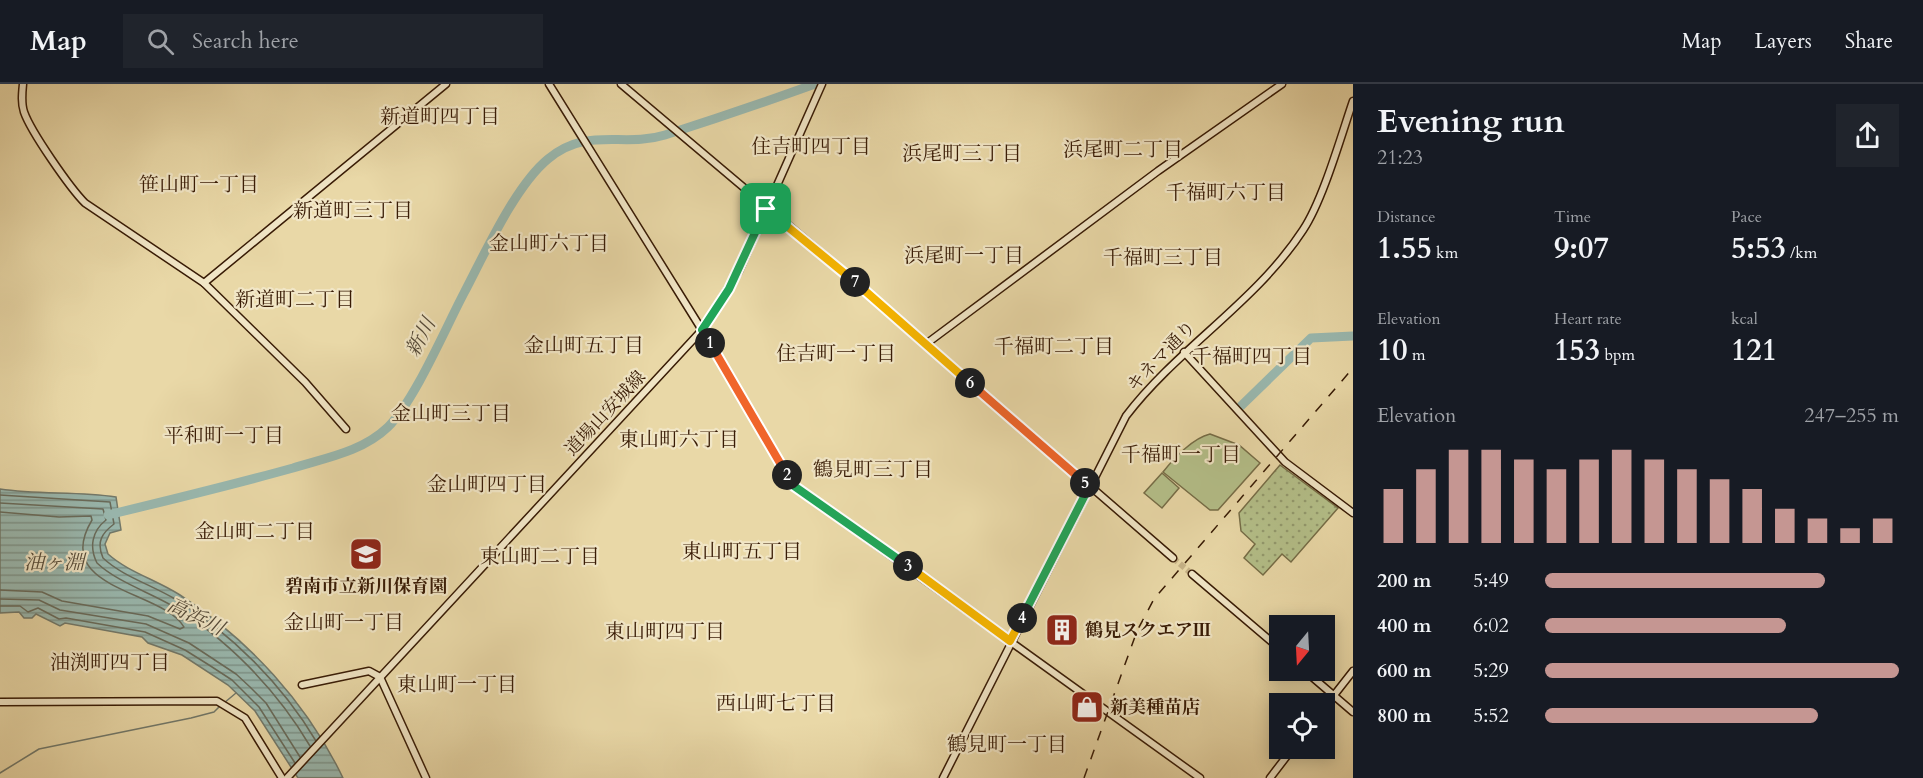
<!DOCTYPE html>
<meta charset="utf-8">
<style>
body{margin:0;font-family:Cardo,"Noto Serif JP",serif;background:#20242c;color:#f1f3f6;height:100vh;display:flex;flex-direction:column;font-size:22px;white-space:nowrap}
*{box-sizing:border-box;margin:0}
p{font-size:20px;color:#9ea1a6}
.icon{flex:none;width:33px;height:33px;fill:none;stroke:currentColor;stroke-width:2;stroke-linecap:round;stroke-linejoin:round}
.map{position:relative;flex:1;overflow:hidden}
.panel{display:flex;flex-direction:column;background:#171b24;width:570px}
.panel>*{flex:none}
.needle{width:39px;rotate:198deg}
.fabs{position:absolute;left:1269px;top:531px;display:grid;gap:12px}
.fabs a{display:grid;place-items:center;width:66px;height:66px;border-radius:0px;background:#171b24;box-shadow:0 3px 15px #0003;font-size:30px}
.pin{position:absolute;display:grid;place-items:center;width:51px;height:51px;color:#fff;margin:-26px;border-radius:12px;box-shadow:0 3px 9px #0006}
.km{position:absolute;width:30px;height:30px;margin:-15px;border-radius:50%;background:#222;color:#fff;font-size:16px;line-height:30px;text-align:center}
.round{display:grid;place-items:center;flex:none;width:63px;height:63px;border-radius:0px;background:#20242c}
.head{display:flex;align-items:center;justify-content:space-between;height:102px;padding:0 24px}
h1{font-size:33px;font-weight:800;line-height:45px}
.figures{display:grid;grid-template-columns:repeat(3,1fr);gap:9px;height:102px;padding:6px 24px}
.figures div{display:grid;align-content:center}
.figures b{font-size:30px;font-weight:800}
.figures small{font-size:16px;font-weight:400}
.figures p{font-size:16px}
.chart{height:168px;padding:12px 24px}
.chart p{display:flex;justify-content:space-between}
.chart svg{width:100%;height:108px;margin-top:6px;stroke:#c59692;stroke-width:6}
ul{padding:0 24px;list-style:none;font-size:20px}
li{display:grid;grid-template-columns:96px 72px 1fr;align-items:center;height:45px}
li i{height:15px;border-radius:8px;background:#c59692}
header{display:flex;align-items:center;gap:36px;box-sizing:border-box;height:84px;padding:0 30px;background:#171b24;border-bottom:2px solid #363941}
header strong{font-size:28px}
nav{display:flex;gap:33px;margin-inline-start:auto;font-size:21px}
.search{width:420px;height:54px;background:#20242c;display:flex;align-items:center;gap:15px;box-sizing:border-box;padding:0 21px;border-radius:0px;color:#9ea1a6;font-size:22px}
main{display:flex;flex:1;min-height:0}
.map>svg:first-child{display:block}
</style>
<header>
<strong>Map</strong>
<div class="search"><svg class="icon" aria-label="search" viewBox="0 0 24 24"><circle cx="10" cy="10" r="6"/><path d="M15 15l6 6"/></svg>Search here</div>
<nav><a>Map</a><a>Layers</a><a>Share</a></nav>
</header>
<main>
<div class="map">
<svg width="1353" height="694" viewBox="0 0 1353 694">
<defs>
<pattern id="park-dots" width="8" height="8" patternUnits="userSpaceOnUse" patternTransform="scale(1.5)"><rect width="8" height="8" fill="#b4bf89"/><path d="M2 2h.1M6 6h.1" fill="none" stroke="#939a6e" stroke-width="1.8" stroke-linecap="round"/></pattern>
<pattern id="water-rules" width="6" height="5" patternUnits="userSpaceOnUse" patternTransform="scale(1.5)"><rect width="6" height="5" fill="#99b8af"/><path d="M0 2.5h6" fill="none" stroke="#7e958c"/></pattern>
</defs>
<rect width="100%" height="100%" fill="#e9d8a7"/>
<filter id="stains"><feTurbulence type="fractalNoise" baseFrequency=".00333" numOctaves="4"/><feColorMatrix values="0 0 0 0 .2 0 0 0 0 .09 0 0 0 0 .02 0 0 0 .5 -.17"/></filter>
<radialGradient id="worn" r=".72"><stop offset=".6" stop-color="#630" stop-opacity="0"/><stop offset="1" stop-color="#630" stop-opacity=".3"/></radialGradient>
<g fill="#b4bf89" stroke="#766d47" stroke-width="1.5">
<path d="M1210,350L1239,361L1260,379L1218,426H1210L1163,388C1174,374 1193,354 1210,350Z"/>
<polygon points="1162,389 1179,404 1162,424 1144,409"/>
</g>
<polygon fill="url(#park-dots)" stroke="#766d47" stroke-width="1.5" points="1280,381 1338,424 1291,478 1282,470 1263,491 1244,474 1255,460 1241,447 1239,429"/>
<path fill="url(#water-rules)" stroke="#72796b" stroke-width="1.5" d="M0,405C39,411 77,407 116,413L121,446L110,449L105,460L108,470C128,488 157,496 180,511C249,556 307,619 343,694H298L255,627L228,601L182,571L148,559L142,553L65,539L60,542L36,530L32,534H24L19,528L0,529Z"/>
<g fill="none" stroke-linecap="round" stroke-linejoin="round">
<g stroke="#686a5a" stroke-width="1.5">
<path d="M0,411L110,418L114,440C102,449 96,458 103,474C122,492 152,501 175,515C231,549 282,600 316,657"/>
<path d="M0,419L103,425L106,436C92,447 89,463 97,479C116,497 146,507 169,520C226,553 277,606 310,662"/>
<path d="M0,428L59,433L91,432L92,436C50,506 163,506 184,543L180,545L148,532L62,517L42,508L0,506"/>
<polyline points="0,515 39,516 60,526 146,540 189,559 236,590 250,603 266,619 300,673"/>
<polyline points="0,522 20,522 28,528 38,524 59,535 66,534 145,548 185,566 209,581 232,596 259,623 295,679"/>
</g>
<g stroke="#72796b" stroke-width="1.5">
<polyline points="224,619 236,609"/>
<polyline points="0,689 39,665 191,634 214,628 220,622"/>
</g>
<g stroke="#99b8af" stroke-width="9">
<polyline points="1241,322 1311,254 1353,252"/>
<path d="M108,431C170,416 232,401 293,384C325,374 362,368 388,343C415,316 445,245 464,209C484,171 515,102 548,75C587,42 623,64 665,51C715,35 765,18 815,0"/>
</g>
<polyline stroke="#c6b287" stroke-width="6" stroke-dasharray="6 3" stroke-linecap="butt" points="1173,474 1192,490"/>
<g stroke="#381b05" stroke-width="9">
<g id="secondary">
<path d="M23,0C22,10 21,19 24,28C31,48 70,104 85,119L204,199L305,298L346,345"/>
<polyline points="549,0 702,246 794,402 1200,694"/>
<polyline points="621,0 813,162 1173,474"/>
<polyline points="204,199 446,0"/>
<polyline points="926,260 1158,87 1282,0"/>
<polyline points="1184,268 1285,378 1353,429"/>
<polyline points="1192,490 1280,565"/>
<polyline points="1304,586 1353,628"/>
<polyline points="302,601 369,587 380,593 426,694"/>
<polyline points="0,618 217,617 245,634 282,694"/>
<polyline points="1324,624 1353,587"/>
<polyline points="287,694 702,246 739,187 822,0"/>
<path d="M943,694L1126,332C1178,264 1256,218 1303,146C1323,116 1341,52 1353,17"/>
<polyline points="1270,694 1293,664"/>
</g>
</g>
<use href="#secondary" stroke="#f1e6c6" stroke-width="6"/>
<polyline stroke="#381b05" stroke-width="1.5" stroke-dasharray="10 10" stroke-linecap="butt" points="1084,694 1137,547 1154,515 1353,284"/>
</g>
<g fill="none" stroke-linecap="round" stroke-linejoin="round">
<g stroke="#fff" stroke-width="12">
<polyline id="split-1" points="710,259 702,246 729,205 766,125"/>
</g>
<g stroke="#fff" stroke-width="12">
<polyline id="split-2" points="710,259 787,391"/>
</g>
<g stroke="#fff" stroke-width="12">
<polyline id="split-3" points="787,391 794,402 908,482"/>
</g>
<g stroke="#fff" stroke-width="12">
<polyline id="split-4" points="908,482 1010,557 1022,534"/>
</g>
<g stroke="#fff" stroke-width="12">
<polyline id="split-5" points="1022,534 1086,409 1089,402 1085,399"/>
</g>
<g stroke="#fff" stroke-width="12">
<polyline id="split-6" points="970,299 1085,399"/>
</g>
<g stroke="#fff" stroke-width="12">
<polyline id="split-7" points="855,198 970,299"/>
</g>
<g stroke="#fff" stroke-width="12">
<polyline id="split-8" points="766,125 855,198"/>
</g>
<use href="#split-1" stroke="#22a559" stroke-width="8"/>
<use href="#split-2" stroke="#f0652b" stroke-width="8"/>
<use href="#split-3" stroke="#22a559" stroke-width="8"/>
<use href="#split-4" stroke="#f5b400" stroke-width="8"/>
<use href="#split-5" stroke="#22a559" stroke-width="8"/>
<use href="#split-6" stroke="#f0652b" stroke-width="8"/>
<use href="#split-7" stroke="#f5b400" stroke-width="8"/>
<use href="#split-8" stroke="#f5b400" stroke-width="8"/>
</g>
<defs>
<g id="school-square" transform="scale(1.725)"><rect x="-9" y="-9" width="18" height="18" rx="4" fill="#8f2418" stroke="#f1e6c6"/><path d="M0-5L7-2L0 1L-7-2ZM-4 1L0 2.5L4 1V4Q0 6-4 4Z" fill="#fff"/></g>
<g id="building-square" transform="scale(1.725)"><rect x="-9" y="-9" width="18" height="18" rx="4" fill="#8f2418" stroke="#f1e6c6"/><path d="M-4-6H4V6H1V3H-1V6H-4ZM-2.5-4.3h1.7v1.8h-1.7ZM.8-4.3h1.7v1.8H.8ZM-2.5-1h1.7V.8h-1.7ZM.8-1h1.7V.8H.8Z" fill="#fff"/></g>
<g id="shop-square" transform="scale(1.725)"><rect x="-9" y="-9" width="18" height="18" rx="4" fill="#8f2418" stroke="#f1e6c6"/><path d="M-5-2.5h2.3a2.7 3.5 0 0 1 5.4 0H5L5.5 6h-11ZM-1.5-2.5h3a1.5 2.3 0 0 0-3 0Z" fill="#fff"/></g>
</defs>
<g fill-rule="evenodd">
<use href="#school-square" x="366" y="470"/>
<use href="#building-square" x="1062" y="546"/>
<use href="#shop-square" x="1087" y="623"/>
</g>
<g text-anchor="middle" stroke-width="4.5" stroke-linejoin="round" paint-order="stroke">
<g font-size="18" fill="#381b05" stroke="#f1e6c6">
<text transform="translate(1161 272) rotate(-46)" y="6">キネマ通り</text>
<text transform="translate(605 329) rotate(-47)" y="6">道場山安城線</text>
</g>
<g font-size="18" font-weight="bold" fill="#381b05" stroke="#f1e6c6" text-anchor="start">
<text x="366" y="508" text-anchor="middle">碧南市立新川保育園</text>
<text x="1085" y="552">鶴見スクエアⅢ</text>
<text x="1110" y="629">新美種苗店</text>
</g>
<g font-size="20" fill="#381b05" stroke="#f1e6c6">
<text x="440" y="39">新道町四丁目</text>
<text x="811" y="69">住吉町四丁目</text>
<text x="1123" y="72">浜尾町二丁目</text>
<text x="962" y="76">浜尾町三丁目</text>
<text x="199" y="107">笹山町一丁目</text>
<text x="1226" y="115">千福町六丁目</text>
<text x="353" y="133">新道町三丁目</text>
<text x="549" y="166">金山町六丁目</text>
<text x="964" y="178">浜尾町一丁目</text>
<text x="1163" y="180">千福町三丁目</text>
<text x="295" y="222">新道町二丁目</text>
<text x="584" y="268">金山町五丁目</text>
<text x="1054" y="269">千福町二丁目</text>
<text x="836" y="276">住吉町一丁目</text>
<text x="1252" y="279">千福町四丁目</text>
<text x="451" y="336">金山町三丁目</text>
<text x="224" y="358">平和町一丁目</text>
<text x="679" y="362">東山町六丁目</text>
<text x="1181" y="377">千福町一丁目</text>
<text x="873" y="392">鶴見町三丁目</text>
<text x="487" y="407">金山町四丁目</text>
<text x="255" y="454">金山町二丁目</text>
<text x="742" y="474">東山町五丁目</text>
<text x="540" y="479">東山町二丁目</text>
<text x="344" y="545">金山町一丁目</text>
<text x="665" y="554">東山町四丁目</text>
<text x="110" y="585">油渕町四丁目</text>
<text x="457" y="607">東山町一丁目</text>
<text x="776" y="626">西山町七丁目</text>
<text x="1007" y="667">鶴見町一丁目</text>
</g>
<g font-size="20" font-style="italic" fill="#554a38" stroke="#f1e6c6">
<text transform="translate(420 253) rotate(-62)" y="7">新川</text>
<text x="54" y="485">油ヶ淵</text>
<text transform="translate(196 532) rotate(26)" y="7">高浜川</text>
</g>
</g>
<rect width="100%" height="100%" filter="url(#stains)"/>
<rect width="100%" height="100%" fill="url(#worn)"/>
</svg>
<div class="fabs">
<a><svg class="needle" viewBox="-14 -14 28 28"><path d="M0-13l5 13h-10z" fill="#e53935"/><path d="M0 13l5-13h-10z" fill="#9ea1a6"/></svg></a>
<a><svg class="icon" aria-label="locate" viewBox="0 0 24 24"><circle cx="12" cy="12" r="6"/><path d="M12 2v4M12 18v4M2 12h4M18 12h4"/></svg></a>
</div>
<div class="pin" style="left:766px;top:125px;background:#1e9e55"><svg class="icon" aria-label="arrive" viewBox="0 0 24 24"><path d="M6 21V4h12l-3 4 3 4H6"/></svg></div>
<b class="km" style="left:710px;top:259px">1</b>
<b class="km" style="left:787px;top:391px">2</b>
<b class="km" style="left:908px;top:482px">3</b>
<b class="km" style="left:1022px;top:534px">4</b>
<b class="km" style="left:1085px;top:399px">5</b>
<b class="km" style="left:970px;top:299px">6</b>
<b class="km" style="left:855px;top:198px">7</b>
</div>
<section class="panel">
<div class="head"><div><h1>Evening run</h1><p>21:23</p></div><a class="round"><svg class="icon" aria-label="share" viewBox="0 0 24 24"><path d="M12 15V3M7 8l5-5 5 5M5 13v7h14v-7"/></svg></a></div>
<div class="figures">
<div><p>Distance</p><b>1.55<small> km</small></b></div>
<div><p>Time</p><b>9:07</b></div>
<div><p>Pace</p><b>5:53<small> /km</small></b></div>
</div>
<div class="figures">
<div><p>Elevation</p><b>10<small> m</small></b></div>
<div><p>Heart rate</p><b>153<small> bpm</small></b></div>
<div><p>kcal</p><b>121</b></div>
</div>
<div class="chart"><p><span>Elevation</span>247–255 m</p>
<svg viewBox="0 0 160 44" preserveAspectRatio="none"><path d="M5 44V22M15 44V14M25 44V6M35 44V6M45 44V10M55 44V14M65 44V10M75 44V6M85 44V10M95 44V14M105 44V18M115 44V22M125 44V30M135 44V34M145 44V38M155 44V34"/></svg>
</div>
<ul>
<li><b>200 m</b>5:49<i style="width:79%"></i></li>
<li><b>400 m</b>6:02<i style="width:68%"></i></li>
<li><b>600 m</b>5:29<i style="width:100%"></i></li>
<li><b>800 m</b>5:52<i style="width:77%"></i></li>
</ul>
</section>
</main>
